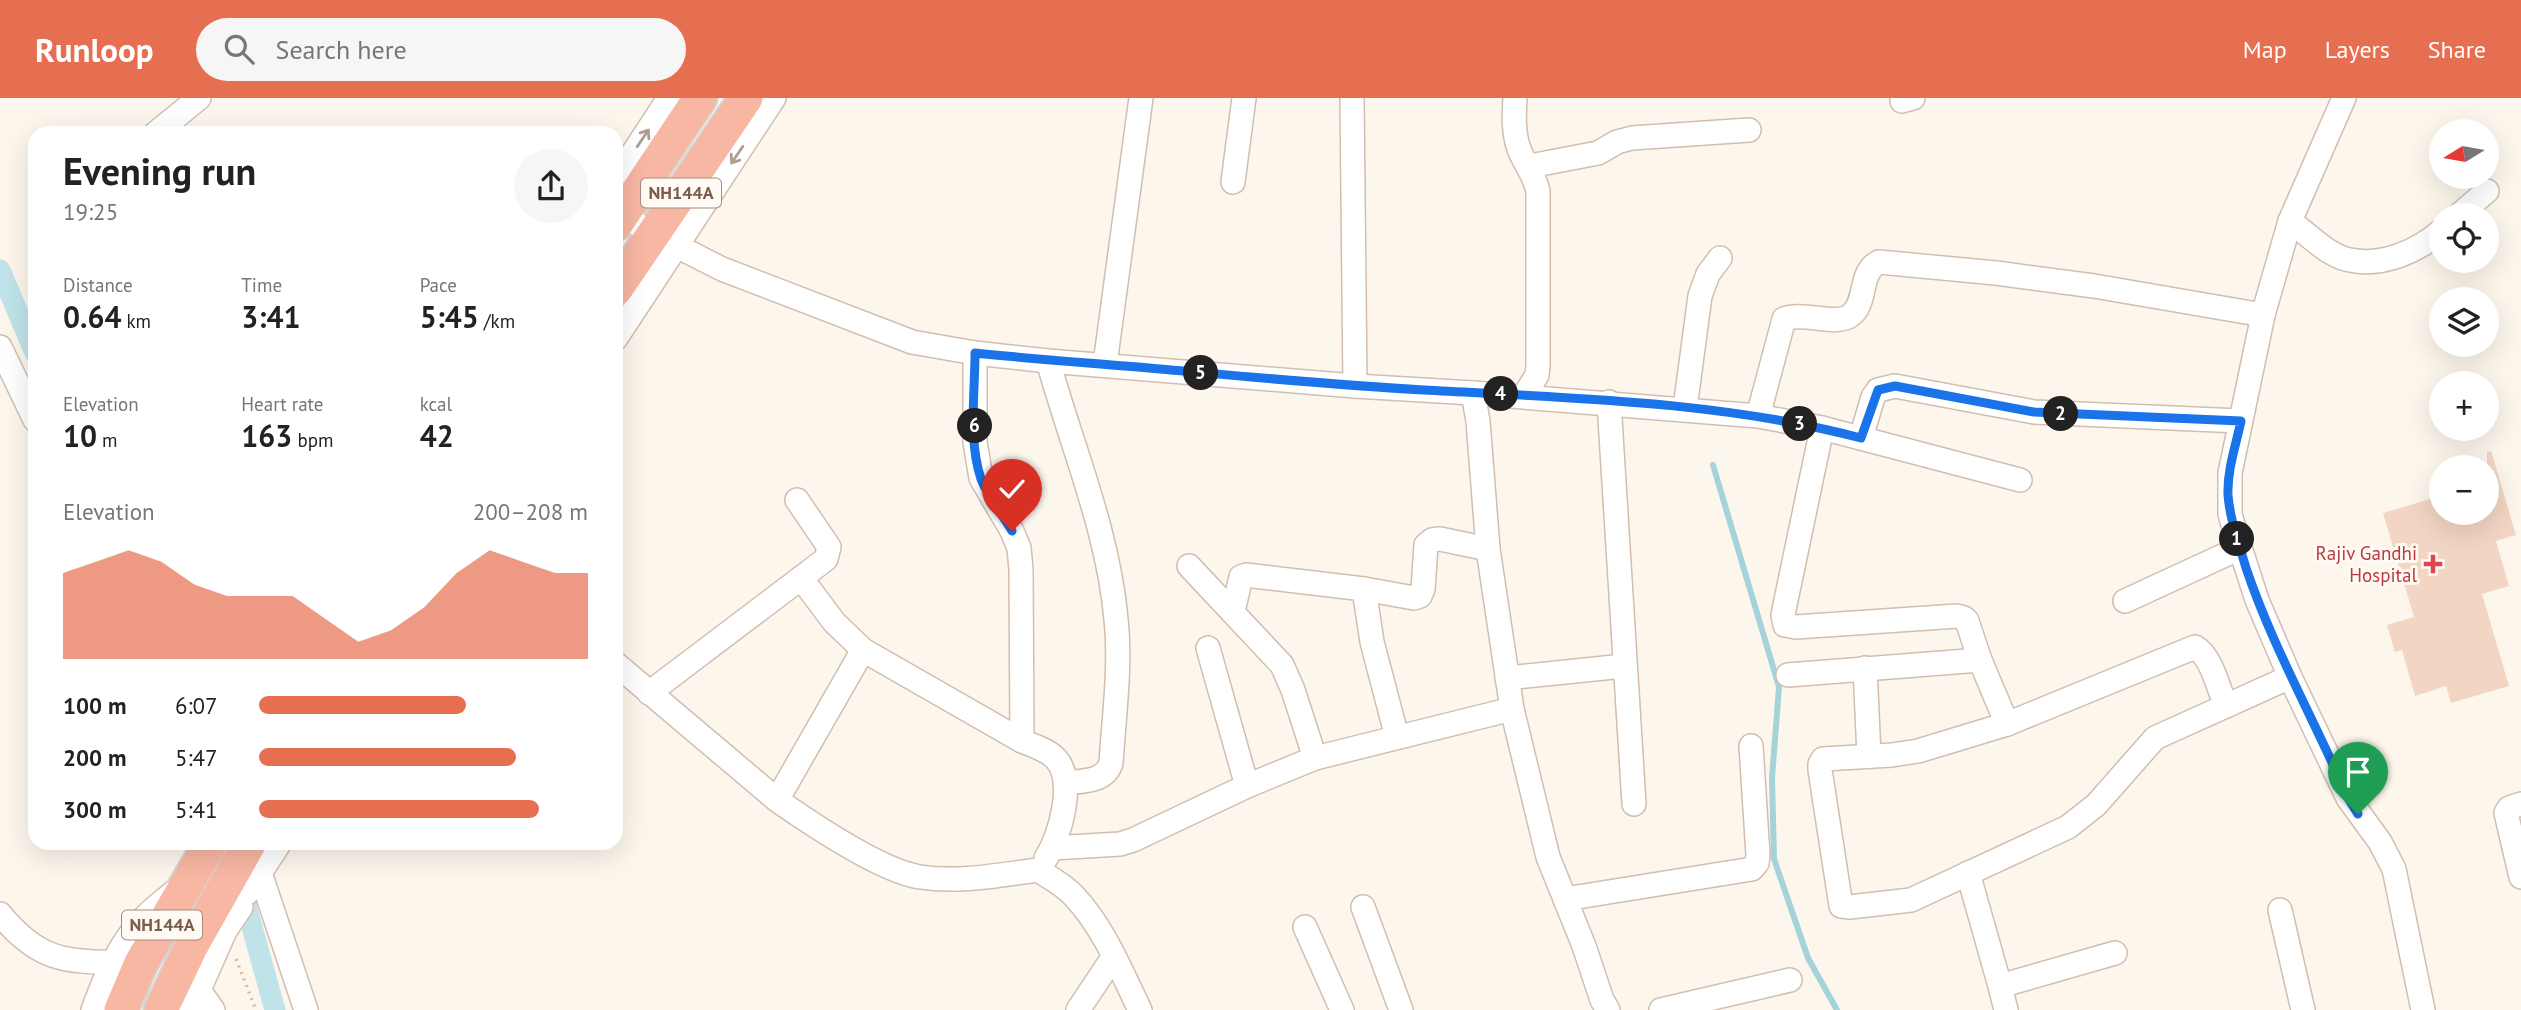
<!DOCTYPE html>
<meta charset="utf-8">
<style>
body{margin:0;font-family:"PT Sans",sans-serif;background:#f6f6f6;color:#222;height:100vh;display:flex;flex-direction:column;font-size:26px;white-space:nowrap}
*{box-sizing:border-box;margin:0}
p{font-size:23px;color:#767676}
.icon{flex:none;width:38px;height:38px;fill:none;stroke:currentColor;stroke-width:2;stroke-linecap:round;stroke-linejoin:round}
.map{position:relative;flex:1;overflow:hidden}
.side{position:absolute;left:28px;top:28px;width:595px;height:724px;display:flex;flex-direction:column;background:#fff;border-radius:21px;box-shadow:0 7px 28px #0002}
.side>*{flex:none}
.needle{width:46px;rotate:259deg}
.controls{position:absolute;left:2429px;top:21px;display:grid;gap:14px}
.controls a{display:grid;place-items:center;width:70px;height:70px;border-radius:50%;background:#fff;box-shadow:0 7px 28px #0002;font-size:35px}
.pin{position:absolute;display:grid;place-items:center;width:60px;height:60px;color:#fff;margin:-72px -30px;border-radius:50% 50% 50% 0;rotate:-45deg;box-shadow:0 0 7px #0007}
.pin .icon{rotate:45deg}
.km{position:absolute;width:35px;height:35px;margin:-18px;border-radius:50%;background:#222;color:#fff;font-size:19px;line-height:35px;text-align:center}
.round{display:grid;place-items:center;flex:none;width:74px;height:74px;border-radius:37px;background:#f6f6f6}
.headline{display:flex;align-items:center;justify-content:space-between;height:119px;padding:0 35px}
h1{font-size:38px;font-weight:600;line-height:52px}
.figures{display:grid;grid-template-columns:repeat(3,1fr);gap:10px;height:119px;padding:7px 35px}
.figures div{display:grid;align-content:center}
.figures b{font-size:30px;font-weight:600}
.figures small{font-size:19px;font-weight:400}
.figures p{font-size:19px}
.chart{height:196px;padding:14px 35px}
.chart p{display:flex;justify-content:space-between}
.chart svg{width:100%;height:126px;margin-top:7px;fill:#e76f51;opacity:.7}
ul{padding:0 35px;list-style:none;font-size:23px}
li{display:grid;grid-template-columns:112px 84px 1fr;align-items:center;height:52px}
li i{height:18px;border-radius:9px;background:#e76f51}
header{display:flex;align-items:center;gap:42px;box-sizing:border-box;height:98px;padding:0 35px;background:#e76f51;color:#fff}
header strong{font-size:33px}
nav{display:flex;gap:38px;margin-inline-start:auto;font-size:24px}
.search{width:490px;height:63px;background:#f6f6f6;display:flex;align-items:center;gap:18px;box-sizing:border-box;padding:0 24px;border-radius:38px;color:#767676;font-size:26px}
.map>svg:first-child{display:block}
</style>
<header>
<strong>Runloop</strong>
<div class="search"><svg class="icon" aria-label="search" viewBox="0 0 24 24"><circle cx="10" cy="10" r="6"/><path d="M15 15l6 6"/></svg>Search here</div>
<nav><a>Map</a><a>Layers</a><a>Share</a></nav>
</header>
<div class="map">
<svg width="2521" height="912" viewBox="0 0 2521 912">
<rect width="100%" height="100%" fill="#fdf6ec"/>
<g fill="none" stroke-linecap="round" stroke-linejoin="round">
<polyline stroke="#a5d3da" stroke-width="6" points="1713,367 1779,589 1772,680 1774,761 1808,860 1837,912"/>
<g stroke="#bfe3e8" stroke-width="21">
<polyline points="0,172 35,255"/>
<polyline points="229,746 275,912"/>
</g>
</g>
<polygon fill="#f3d5c3" points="2491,353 2516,437 2496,443 2509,488 2482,496 2509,588 2451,605 2446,588 2415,598 2402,552 2395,554 2387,527 2414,519 2383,415 2441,398 2441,415 2487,415 2487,354"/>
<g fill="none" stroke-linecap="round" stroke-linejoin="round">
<g stroke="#d1beb0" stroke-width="26">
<g id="minor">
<polyline points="1352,0 1355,288"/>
<path d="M1515,0C1514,18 1513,34 1519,51C1525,67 1534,75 1538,93V268L1537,277L1524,298"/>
<polyline points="1902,3 1913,0"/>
<polyline points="156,35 199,0"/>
<polyline points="1530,68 1598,55 1617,44 1632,40 1749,32"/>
<polyline points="616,81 669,0"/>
<polyline points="1233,84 1244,0"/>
<polyline points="622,117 653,136 722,171 912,244 975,255 1048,263 1355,288 1473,295 1478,323 1488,451 1512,611 1548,759 1584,848 1602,902 1608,912"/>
<polyline points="2459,117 2487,93"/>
<path d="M2290,123C2308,136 2328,158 2350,162C2382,169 2418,153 2441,133"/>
<polyline points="616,240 774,0"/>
<polyline points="0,249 35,322"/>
<polyline points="975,255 975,344 981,380 1012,433 1019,450 1021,471 1022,643"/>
<path d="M1048,263C1072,349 1108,432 1116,521C1121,568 1114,618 1111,665C1105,684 1083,683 1065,685"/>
<polyline points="1105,266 1141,0"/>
<path d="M1473,295L1758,318L1784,221C1804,213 1837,229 1851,217C1868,204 1858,174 1879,164L1996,175L2094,188L2263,217"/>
<polyline points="1609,304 1634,706"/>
<polyline points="1685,310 1700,198 1708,176 1720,160"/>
<polyline points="1758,318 1822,330 2020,382"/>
<polyline points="1822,330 1785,507 1783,517 1785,527 1796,529 1957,518 1964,520 1967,523 1980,562"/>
<polyline points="1861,340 1873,299 1878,292 1895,288 2034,314 2240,323"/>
<polyline points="1189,468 1282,567 1293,592 1315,660"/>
<path d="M801,480L834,524L863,552L1022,643C1034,648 1048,652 1056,661C1076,683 1060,739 1046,760"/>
<polyline points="1364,491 1372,544 1397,639"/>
<polyline points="2125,503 2240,450"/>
<polyline points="1233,513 1241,479 1246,477 1364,491 1414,500 1420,498 1423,491 1426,447 1432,442 1440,441 1488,451"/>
<polyline points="1208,550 1247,688"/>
<path d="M616,566L777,702C810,725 881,773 920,779C960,785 998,777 1038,772C1050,780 1064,787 1074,798C1104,830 1121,873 1140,912"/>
<polyline points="1865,570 1869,658"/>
<polyline points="1788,577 1980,562 2007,626 1918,653 1892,657 1823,661 1820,666 1820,672 1841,808 1850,809 1911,802 2068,729 2096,707 2155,640 2290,579 2257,502 2236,437 2230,416 2230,375 2263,217 2290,123 2344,0"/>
<polyline points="2290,579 2348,700 2380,744 2394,771 2423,912"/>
<polyline points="1507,580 1624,568"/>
<polyline points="649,595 826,461 829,449 797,402"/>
<path d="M2007,626L2195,549C2212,559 2218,590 2226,608"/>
<polyline points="777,702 863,552"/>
<polyline points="2521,706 2509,710 2506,715 2521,779"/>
<polyline points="1052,750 1120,746 1133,742 1247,688 1315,660 1512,611"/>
<polyline points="260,775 306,912"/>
<polyline points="1968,775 2000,888"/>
<polyline points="247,795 279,746"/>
<polyline points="1565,801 1752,771 1757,765 1758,757 1751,648"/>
<polyline points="1363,809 1401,912"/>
<polyline points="2280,812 2303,912"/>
<path d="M0,816C41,866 68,863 127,865"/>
<polyline points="1305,829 1342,912"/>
<polyline points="192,882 213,912"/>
<path d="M93,912C105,879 120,843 146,818C155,809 166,801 175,793"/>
<polyline points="190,912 225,833 241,809"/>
<polyline points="1078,912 1114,858"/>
<polyline points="1661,912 1790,882"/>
<polyline points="2006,912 2000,888 2115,855"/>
</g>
</g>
<g stroke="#dad1cd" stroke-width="37">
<g id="highway">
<polyline points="616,126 700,0"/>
<polyline points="616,191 746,0"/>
<polyline points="121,912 141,865 210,746"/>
<polyline points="161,912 191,849 249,746"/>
</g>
</g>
<polyline stroke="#d9b8a5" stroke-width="3.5" stroke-dasharray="2 5" stroke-linecap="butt" points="236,861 256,912"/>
<use href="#minor" stroke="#fff" stroke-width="23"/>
<use href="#highway" stroke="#f7b7a3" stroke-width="33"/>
</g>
<defs><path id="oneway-shaft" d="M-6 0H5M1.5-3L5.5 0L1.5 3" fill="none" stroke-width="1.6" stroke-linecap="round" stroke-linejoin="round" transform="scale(1.75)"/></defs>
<g stroke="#af9d94">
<use href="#oneway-shaft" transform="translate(643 40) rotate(-56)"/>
<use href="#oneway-shaft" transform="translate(737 57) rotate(124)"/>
</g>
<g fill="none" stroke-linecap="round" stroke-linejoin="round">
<g stroke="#fff" stroke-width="14">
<path id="route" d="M1012,433C1002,416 988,399 981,381C968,342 975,295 975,255C1033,261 1091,265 1149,270C1241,278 1332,287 1424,292C1569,300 1720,303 1861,340L1878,292L1895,288L2034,314L2241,323C2236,347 2227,372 2228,397C2230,422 2239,446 2246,470C2273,550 2315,623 2348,700L2358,716"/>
</g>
<use href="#route" stroke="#1a73e8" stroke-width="9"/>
</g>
<path fill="#e0444e" stroke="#fffaf3" stroke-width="2.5" d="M2429.5 455.5h7v7h7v7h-7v7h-7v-7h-7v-7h7z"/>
<g text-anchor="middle" stroke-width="6" stroke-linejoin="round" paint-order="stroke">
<g fill="#fffaf3" stroke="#a28b7f" stroke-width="2">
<rect x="641" y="80.5" width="80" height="29" rx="5"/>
<rect x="122" y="812.5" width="80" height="29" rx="5"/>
</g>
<g font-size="18" font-weight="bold" fill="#7a5c4d">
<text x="681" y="101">NH144A</text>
<text x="162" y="833">NH144A</text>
</g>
<g font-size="19" fill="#be3a42" stroke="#fffaf3" text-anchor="end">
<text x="2417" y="462">Rajiv Gandhi<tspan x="2417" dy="22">Hospital</tspan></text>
</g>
</g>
</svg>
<div class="controls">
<a><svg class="needle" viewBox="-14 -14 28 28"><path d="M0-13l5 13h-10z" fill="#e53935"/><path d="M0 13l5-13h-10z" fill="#767676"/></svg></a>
<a><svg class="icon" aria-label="locate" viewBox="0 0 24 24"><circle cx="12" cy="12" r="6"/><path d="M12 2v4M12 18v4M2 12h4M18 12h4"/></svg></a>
<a><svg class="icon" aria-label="layers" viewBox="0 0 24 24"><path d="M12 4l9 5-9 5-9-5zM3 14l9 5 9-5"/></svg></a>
<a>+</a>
<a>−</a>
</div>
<div class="pin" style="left:2358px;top:716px;background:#1e9e55"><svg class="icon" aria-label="arrive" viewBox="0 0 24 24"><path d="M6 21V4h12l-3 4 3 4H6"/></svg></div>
<div class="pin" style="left:1012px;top:433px;background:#d93025"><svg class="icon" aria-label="check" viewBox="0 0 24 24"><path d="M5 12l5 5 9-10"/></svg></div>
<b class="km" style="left:2237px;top:441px">1</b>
<b class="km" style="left:2061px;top:316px">2</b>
<b class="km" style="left:1800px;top:326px">3</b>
<b class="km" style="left:1501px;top:296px">4</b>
<b class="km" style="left:1201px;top:275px">5</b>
<b class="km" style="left:975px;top:328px">6</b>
<section class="side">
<div class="headline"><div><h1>Evening run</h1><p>19:25</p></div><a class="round"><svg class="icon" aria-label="share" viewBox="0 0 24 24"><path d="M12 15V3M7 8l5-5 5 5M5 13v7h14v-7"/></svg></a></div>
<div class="figures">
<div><p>Distance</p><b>0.64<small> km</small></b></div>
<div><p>Time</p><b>3:41</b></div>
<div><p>Pace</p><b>5:45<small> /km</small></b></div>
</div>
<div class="figures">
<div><p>Elevation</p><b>10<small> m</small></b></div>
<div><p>Heart rate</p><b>163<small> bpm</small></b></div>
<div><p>kcal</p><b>42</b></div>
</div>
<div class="chart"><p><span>Elevation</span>200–208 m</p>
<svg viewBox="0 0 160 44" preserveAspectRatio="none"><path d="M0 44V14L10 10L20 6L30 10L40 18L50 22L60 22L70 22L80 30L90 38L100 34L110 26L120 14L130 6L140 10L150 14L160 14V44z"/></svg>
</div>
<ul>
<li><b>100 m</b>6:07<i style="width:63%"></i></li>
<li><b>200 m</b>5:47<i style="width:78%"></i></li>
<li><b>300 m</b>5:41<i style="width:85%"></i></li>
</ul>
</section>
</div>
